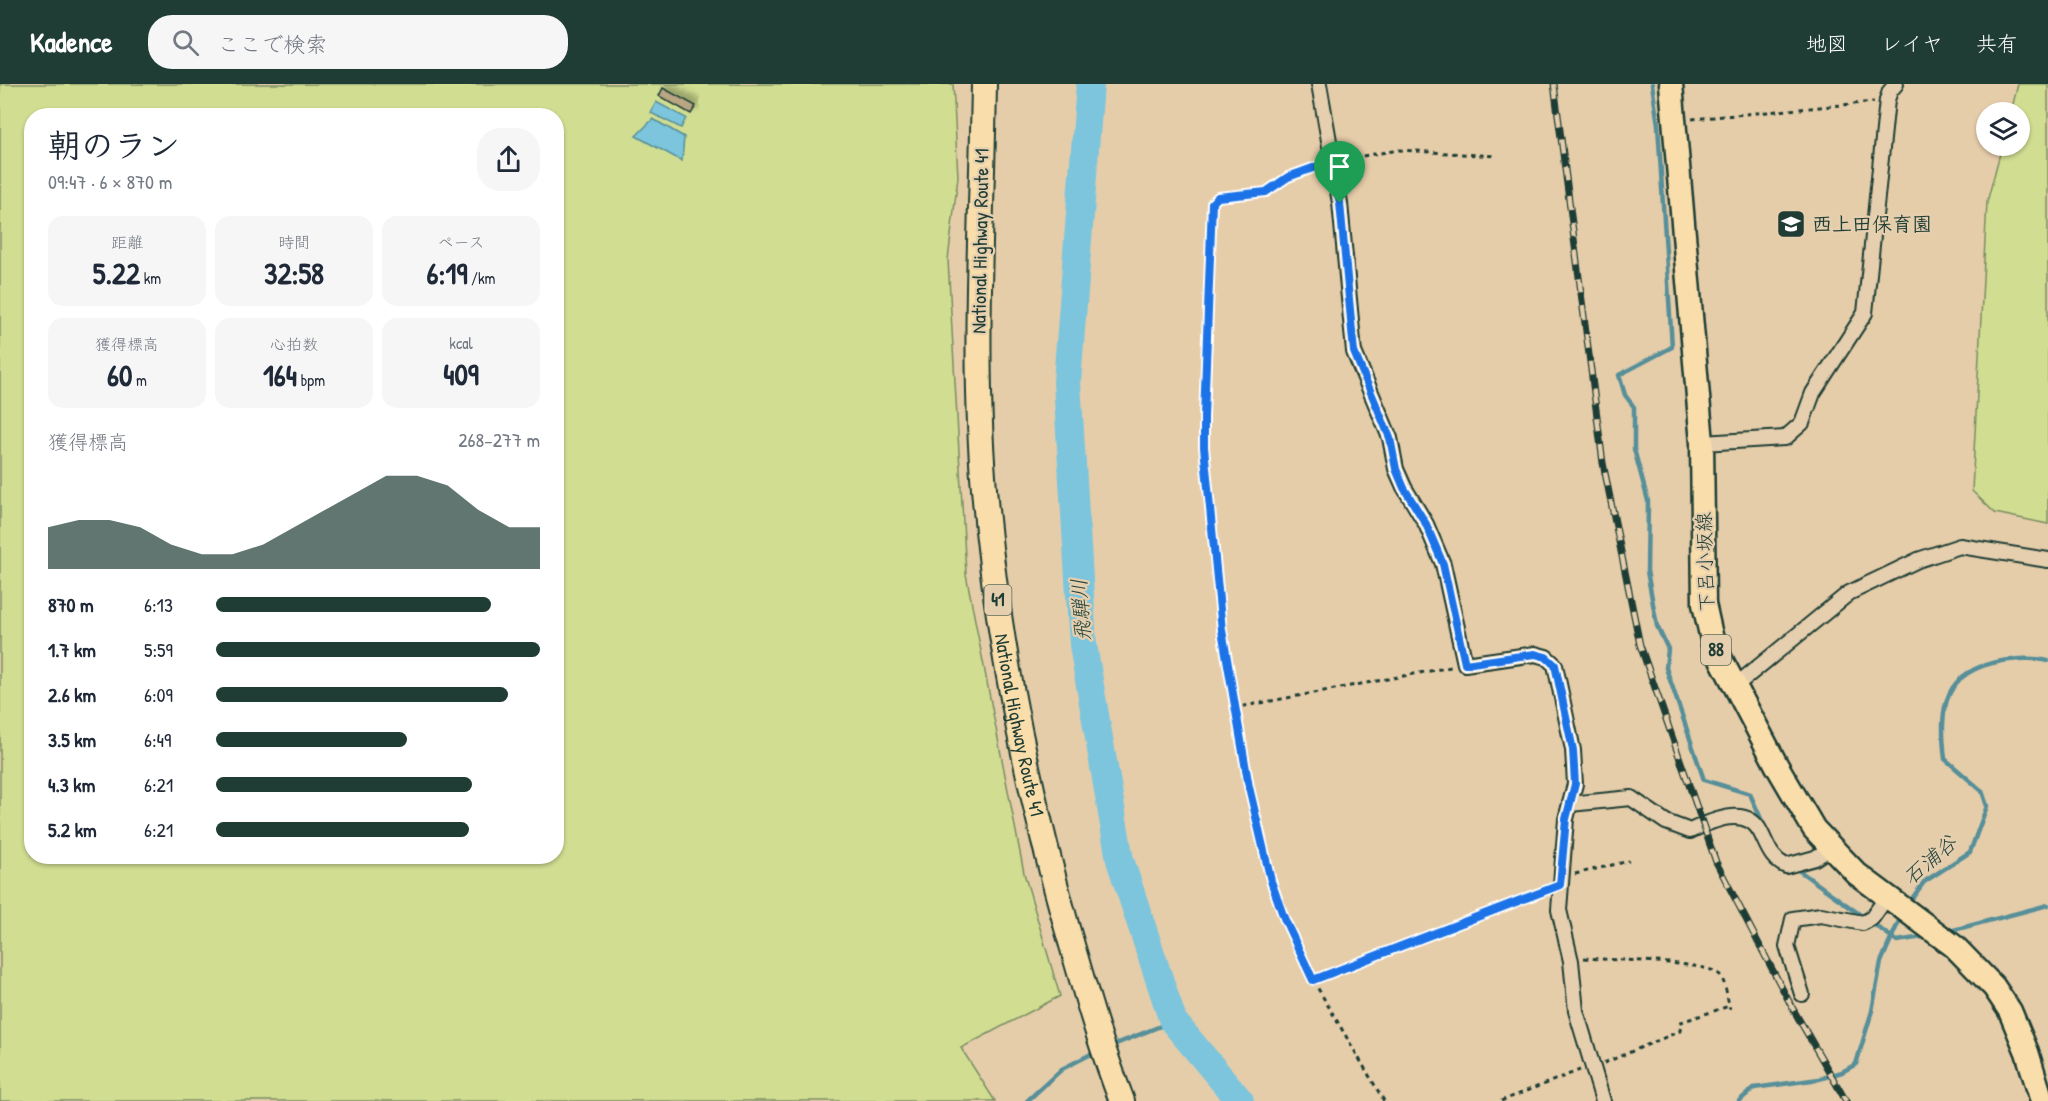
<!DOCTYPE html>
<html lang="ja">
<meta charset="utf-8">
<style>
body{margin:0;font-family:"Patrick Hand","Klee One",sans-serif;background:#f6f6f7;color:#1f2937;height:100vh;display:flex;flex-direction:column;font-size:22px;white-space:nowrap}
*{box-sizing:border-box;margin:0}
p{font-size:20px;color:#747a83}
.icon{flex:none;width:33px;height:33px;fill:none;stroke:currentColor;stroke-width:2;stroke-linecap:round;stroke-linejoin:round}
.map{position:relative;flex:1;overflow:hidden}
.drawer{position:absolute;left:24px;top:24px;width:540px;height:756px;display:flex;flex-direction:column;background:#fff;border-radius:24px;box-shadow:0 2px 4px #0004}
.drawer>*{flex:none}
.tools{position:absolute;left:1976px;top:18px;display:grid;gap:12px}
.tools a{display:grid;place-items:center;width:54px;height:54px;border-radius:50%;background:#fff;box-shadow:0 2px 4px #0004;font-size:30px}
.pin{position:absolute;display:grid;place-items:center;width:51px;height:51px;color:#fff;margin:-62px -26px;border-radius:50% 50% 50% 0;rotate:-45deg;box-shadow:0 0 6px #0007}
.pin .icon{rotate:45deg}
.round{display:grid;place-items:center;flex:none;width:63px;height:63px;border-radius:24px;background:#f6f6f7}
.overview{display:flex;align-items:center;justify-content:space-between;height:102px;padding:0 24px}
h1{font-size:33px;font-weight:800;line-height:45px}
.figures{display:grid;grid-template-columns:repeat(3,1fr);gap:9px;height:102px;padding:6px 24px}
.figures div{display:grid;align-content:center;border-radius:15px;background:#f6f6f7;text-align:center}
.figures b{font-size:30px;font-weight:800}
.figures small{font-size:16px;font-weight:400}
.figures p{font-size:16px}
.chart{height:168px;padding:12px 24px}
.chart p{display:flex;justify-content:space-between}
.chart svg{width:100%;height:108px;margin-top:6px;fill:#1f3d34;opacity:.7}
ul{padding:0 24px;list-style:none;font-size:20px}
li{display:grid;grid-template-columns:96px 72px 1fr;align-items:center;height:45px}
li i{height:15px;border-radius:8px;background:#1f3d34}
header{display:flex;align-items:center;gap:36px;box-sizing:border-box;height:84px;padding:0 30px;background:#1f3d34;color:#fff}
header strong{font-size:28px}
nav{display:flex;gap:33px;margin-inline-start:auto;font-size:21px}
.search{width:420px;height:54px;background:#f6f6f7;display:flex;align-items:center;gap:15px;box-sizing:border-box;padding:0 21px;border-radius:24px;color:#747a83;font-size:22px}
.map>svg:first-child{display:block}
</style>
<header>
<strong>Kadence</strong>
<div class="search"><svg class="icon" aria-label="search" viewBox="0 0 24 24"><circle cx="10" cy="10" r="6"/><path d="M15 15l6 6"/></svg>ここで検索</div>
<nav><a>地図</a><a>レイヤ</a><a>共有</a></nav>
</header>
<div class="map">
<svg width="2048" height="1017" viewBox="0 0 2048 1017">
<defs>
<filter id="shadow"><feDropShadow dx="5" dy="-5" stdDeviation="3" flood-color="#0004"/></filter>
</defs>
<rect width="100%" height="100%" fill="#e6cdaa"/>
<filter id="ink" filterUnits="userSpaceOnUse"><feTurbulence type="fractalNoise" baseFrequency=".0167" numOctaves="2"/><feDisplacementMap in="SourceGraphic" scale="12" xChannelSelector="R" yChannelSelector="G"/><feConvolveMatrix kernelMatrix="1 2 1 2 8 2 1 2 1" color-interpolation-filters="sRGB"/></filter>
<g filter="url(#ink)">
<g fill="#d1dd91" stroke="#788d62" stroke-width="1.5" fill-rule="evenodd">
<path d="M0,0H953L958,93L948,176L966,490L1024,789L1060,912L961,964L995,1017H0ZM32,32H556V772H32Z"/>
<polygon points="2018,0 2048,0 2048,440 1995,429 1972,407 1987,118 2002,62 2019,62 2019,28 2011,28"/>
</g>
<g fill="#7cc5dc" stroke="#578f99" stroke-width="1.5">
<polygon points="656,18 686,34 681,44 651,29"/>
<polygon points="653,35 684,53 682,77 636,52"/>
</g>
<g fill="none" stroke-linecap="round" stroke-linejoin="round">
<g stroke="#578f99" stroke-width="4.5">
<polyline points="1652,0 1658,41 1672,263 1619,291 1625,311 1634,323 1634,365 1648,417 1647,487 1657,542 1668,565 1666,584 1704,696 1750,710 1766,746"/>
<polyline points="1794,783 1897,857 1929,852"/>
<path d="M1908,820L1924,798L1970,768L1987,722L1982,707L1945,675C1939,623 1943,587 2002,577C2017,575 2033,573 2048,577"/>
<polyline points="1946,848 2048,821"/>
<polyline points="1111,962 1173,937"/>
<polyline points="1027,1017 1062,985 1097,967"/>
<polyline points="1739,1017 1754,1004 1819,995 1842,988 1856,980 1872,927 1881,878 1902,830"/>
</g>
<polyline stroke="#7cc5dc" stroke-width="28" points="1090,0 1067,298 1083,561 1120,776 1173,937 1240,1017"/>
</g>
<polygon fill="#baa683" stroke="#1f3d34" stroke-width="1.5" filter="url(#shadow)" points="663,4 696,22 691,30 659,12"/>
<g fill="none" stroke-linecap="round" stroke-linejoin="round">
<g stroke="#1f3d34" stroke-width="18">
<g id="minor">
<polyline points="1319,0 1340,119 1354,268 1390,354 1396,385 1404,403 1426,440 1443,480 1465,580 1535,570 1546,573 1555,581 1573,666 1575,700 1566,735 1559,826 1571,877 1576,927 1603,1017"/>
<polyline points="1702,359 1785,354 1802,339 1813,309 1865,229 1887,16 1890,7 1896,0"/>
<polyline points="1735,602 1849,509 1918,476 1960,462 2048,476"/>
<path d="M1570,720L1631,714L1666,738L1690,747C1711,737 1747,720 1761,749C1768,763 1771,775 1786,782L1815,774L1830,764"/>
<polyline points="1802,910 1787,862 1793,835 1821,831 1863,839 1872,834 1887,813"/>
</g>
</g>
<g stroke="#1f3d34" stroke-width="27">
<polyline id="primary" points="1671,0 1702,359 1704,520 1713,560 1777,682 1814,745 1857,790 1955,863 1994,903 2010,927 2027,968 2042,1017"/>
</g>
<g stroke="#1f3d34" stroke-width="28">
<g id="trunk">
<path id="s1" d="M984,0C982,139 972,277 985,416C998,560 1028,704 1067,844C1084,902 1100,961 1122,1017"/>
</g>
</g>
<g stroke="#1f3d34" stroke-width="3" stroke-dasharray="4.5 4.5" stroke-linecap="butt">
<polyline points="1692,35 1874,18"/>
<polyline points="1345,75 1399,66 1495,72"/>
<polyline points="1234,624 1451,583"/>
<polyline points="1575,790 1629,777"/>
<path d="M1584,874C1606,876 1706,877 1719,890C1726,897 1727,916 1730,925"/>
<polyline points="1313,896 1284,834 1271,797 1249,703 1222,546 1204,363 1204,333 1212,119 1218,113 1266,108 1288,93 1320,80"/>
<polyline points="1604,979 1680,947 1681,938 1729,922"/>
<polyline points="1384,1017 1313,896 1547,804"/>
<polyline points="1501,1017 1580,986"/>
</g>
<use href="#minor" stroke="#e5cfae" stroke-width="14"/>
<use href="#primary" stroke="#f9deab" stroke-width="22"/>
<use href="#trunk" stroke="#f9deab" stroke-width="24"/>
<g stroke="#1f3d34" stroke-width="7">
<polyline id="rail" points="1554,0 1603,379 1640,561 1716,778 1793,925 1846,1017"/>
</g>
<use href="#rail" stroke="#e5cfae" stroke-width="4.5" stroke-dasharray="14" stroke-linecap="butt"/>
</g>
</g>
<g fill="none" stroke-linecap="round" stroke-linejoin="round" filter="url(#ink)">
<g stroke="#fff" stroke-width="12">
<polygon id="route" points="1332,77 1340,119 1354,268 1390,354 1396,385 1404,404 1426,440 1443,480 1465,580 1535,570 1546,573 1555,581 1573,666 1575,700 1566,735 1560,801 1313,896 1284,834 1271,797 1249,703 1222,546 1204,363 1204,333 1212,119 1218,113 1266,108 1288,93"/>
</g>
<use href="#route" stroke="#1a73e8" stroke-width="8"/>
</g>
<defs>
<g id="school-square" transform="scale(1.5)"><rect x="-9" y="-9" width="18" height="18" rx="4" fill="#1f3d34" stroke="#e5cfae"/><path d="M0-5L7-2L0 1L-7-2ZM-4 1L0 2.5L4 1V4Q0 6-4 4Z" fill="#fff"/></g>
</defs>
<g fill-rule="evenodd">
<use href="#school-square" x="1791" y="140"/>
</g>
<g text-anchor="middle" stroke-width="4.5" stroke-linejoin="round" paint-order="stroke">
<g fill="#e5cfae" stroke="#5a6959" stroke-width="1.5">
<rect x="984.5" y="501" width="27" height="30" rx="4.5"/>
<rect x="1701" y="551" width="30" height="30" rx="4.5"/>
</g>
<g font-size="18" font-weight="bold" fill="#1f3d34">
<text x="998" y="522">41</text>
<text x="1716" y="572">88</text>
</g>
<g font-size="20" font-weight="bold" fill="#1f3d34" stroke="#e5cfae" text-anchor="start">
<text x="1812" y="147">西上田保育園</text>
</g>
<g font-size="20" fill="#1f3d34" stroke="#e5cfae">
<text transform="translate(980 157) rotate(-89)" y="7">National Highway Route 41</text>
<text transform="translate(1705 478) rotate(-92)" y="7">下呂小坂線</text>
<text dy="7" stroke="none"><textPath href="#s1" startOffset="644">National Highway Route 41</textPath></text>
</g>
<g font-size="21" font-style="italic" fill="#24443c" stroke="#e5cfae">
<text transform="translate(1081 526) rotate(-94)" y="7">飛騨川</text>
<text transform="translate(1930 776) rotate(-41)" y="7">石浦谷</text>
</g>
</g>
</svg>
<div class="tools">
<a><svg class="icon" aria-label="layers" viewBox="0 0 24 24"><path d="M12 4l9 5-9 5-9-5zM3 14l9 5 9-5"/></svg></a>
</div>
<div class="pin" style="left:1340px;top:119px;background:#1e9e55"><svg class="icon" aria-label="arrive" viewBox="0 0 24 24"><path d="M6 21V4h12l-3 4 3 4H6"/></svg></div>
<section class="drawer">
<div class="overview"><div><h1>朝のラン</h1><p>09:47 · 6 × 870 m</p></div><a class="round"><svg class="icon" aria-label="share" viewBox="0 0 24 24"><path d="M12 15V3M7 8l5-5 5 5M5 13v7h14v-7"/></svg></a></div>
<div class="figures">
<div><p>距離</p><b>5.22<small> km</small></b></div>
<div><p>時間</p><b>32:58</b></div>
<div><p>ペース</p><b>6:19<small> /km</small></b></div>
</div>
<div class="figures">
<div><p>獲得標高</p><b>60<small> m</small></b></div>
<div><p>心拍数</p><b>164<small> bpm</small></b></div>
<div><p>kcal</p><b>409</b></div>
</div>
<div class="chart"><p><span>獲得標高</span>268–277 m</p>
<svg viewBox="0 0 160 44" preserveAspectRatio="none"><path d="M0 44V27L10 24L20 24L30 27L40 34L50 38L60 38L70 34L80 27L90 20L100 13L110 6L120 6L130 10L140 20L150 27L160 27V44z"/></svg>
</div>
<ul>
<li><b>870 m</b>6:13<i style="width:85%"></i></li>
<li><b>1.7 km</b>5:59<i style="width:100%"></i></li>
<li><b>2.6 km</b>6:09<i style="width:90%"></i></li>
<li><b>3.5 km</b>6:49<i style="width:59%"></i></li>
<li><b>4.3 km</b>6:21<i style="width:79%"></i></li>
<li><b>5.2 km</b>6:21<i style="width:78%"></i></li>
</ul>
</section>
</div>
